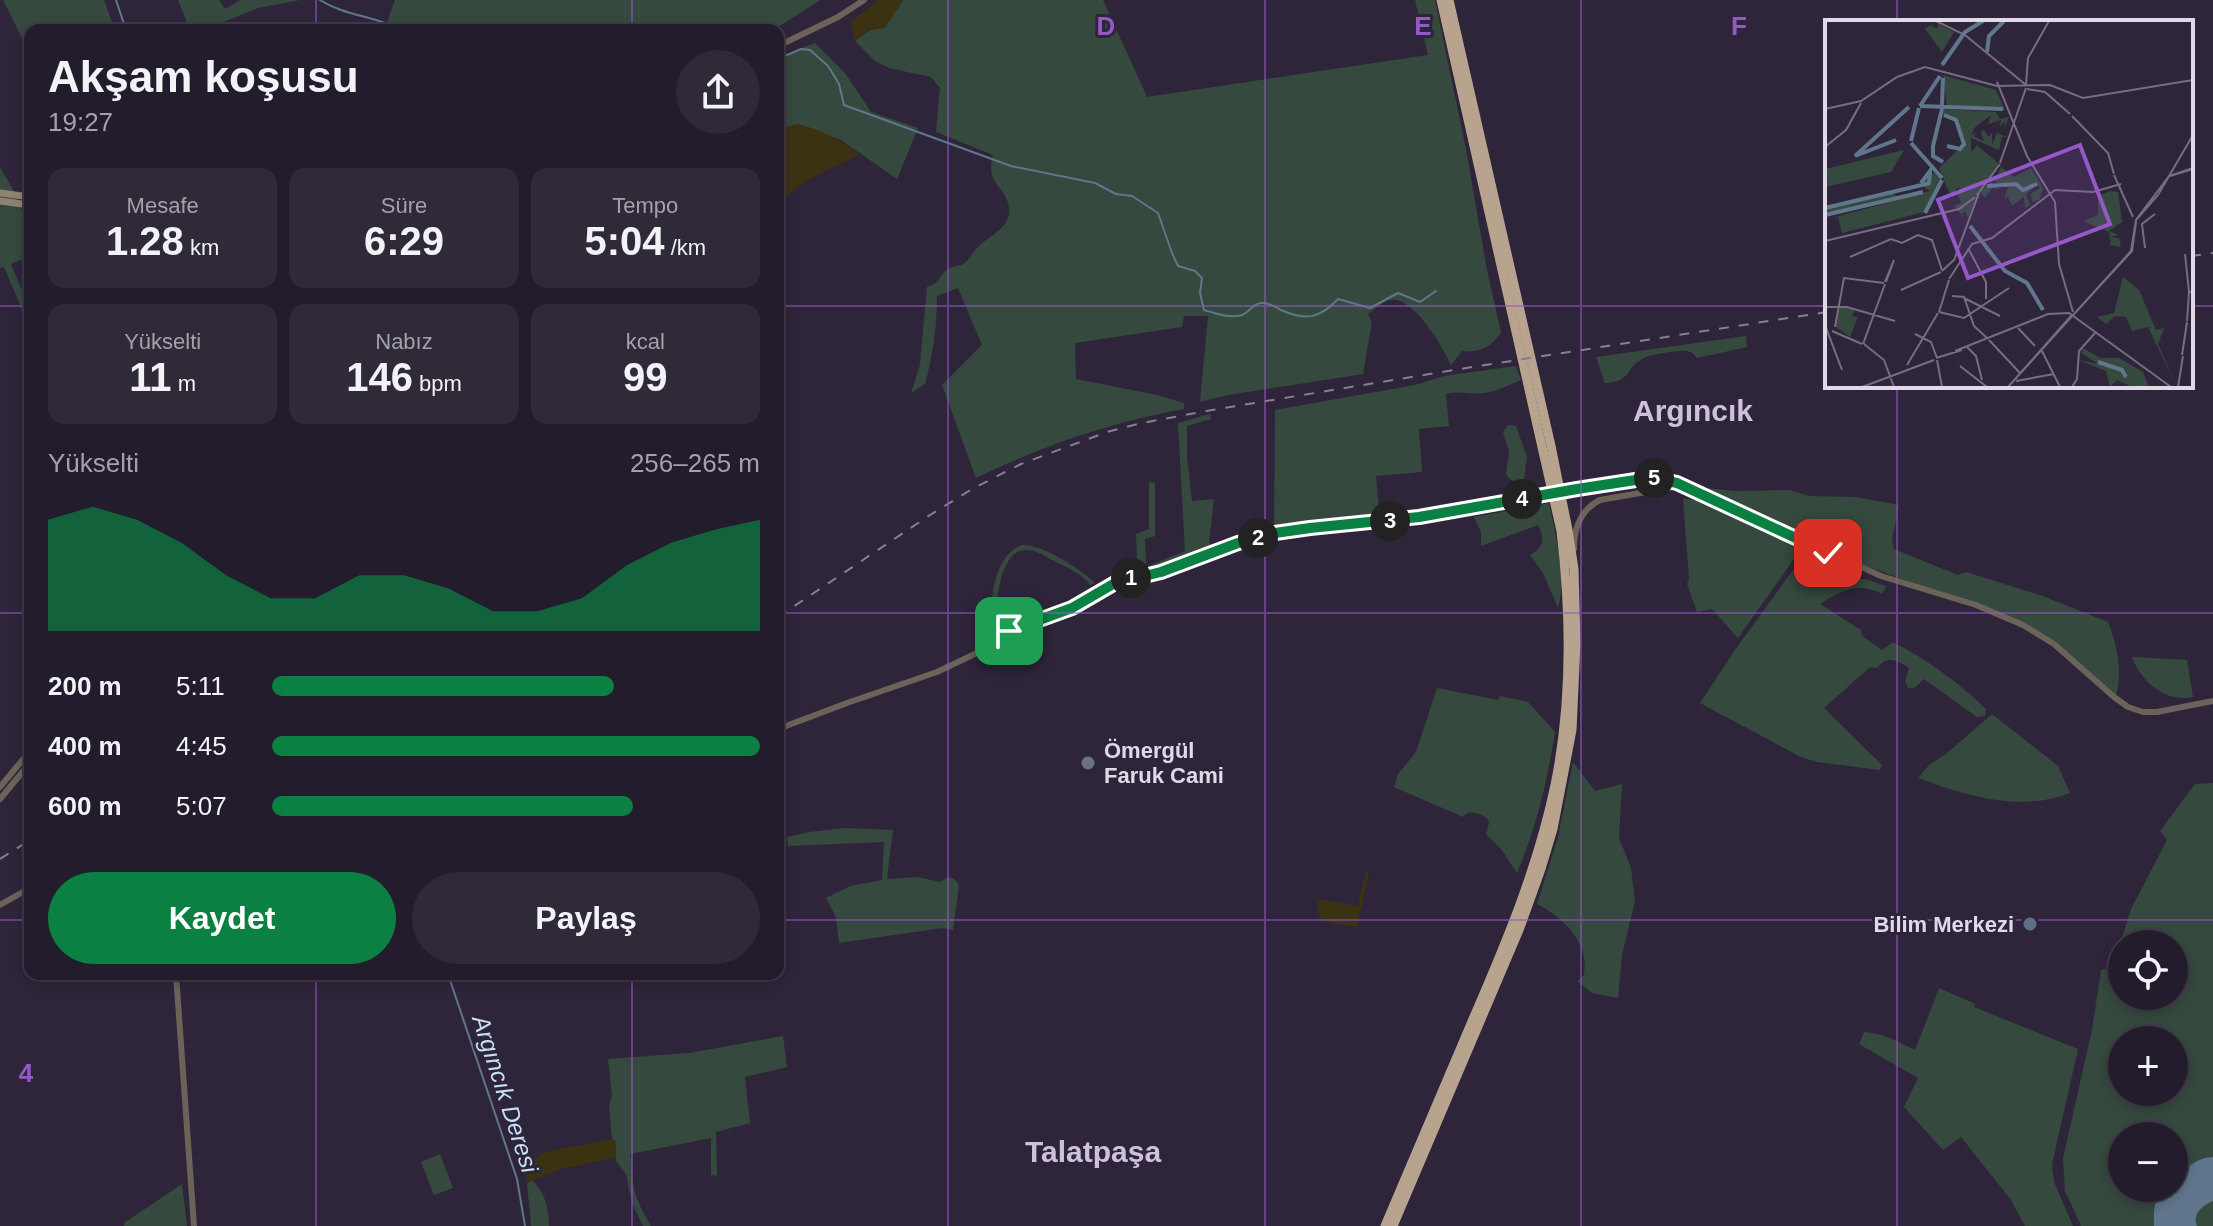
<!DOCTYPE html>
<html lang="tr">
<meta charset="utf-8">
<style>
body{margin:0;font-family:Helvetica,sans-serif;background:#2f2938;color:#f1f3f6;height:100vh;display:flex;flex-direction:column;font-size:30px;white-space:nowrap}
*{box-sizing:border-box;margin:0}
p{font-size:26px;color:#a3a1a9}
.icon{flex:none;width:44px;height:44px;fill:none;stroke:currentColor;stroke-width:2;stroke-linecap:round;stroke-linejoin:round}
.map{position:relative;flex:1;overflow:hidden}
.panel{position:absolute;left:24px;top:24px;width:760px;height:956px;display:flex;flex-direction:column;background:#231c2c;border-radius:16px;box-shadow:0 4px 12px #0003,0 0 0 2px #403a48}
.panel>*{flex:none}
.fabs{position:absolute;left:2108px;top:930px;display:grid;gap:16px}
.fabs a{display:grid;place-items:center;width:80px;height:80px;border-radius:50%;background:#231c2c;box-shadow:0 4px 12px #0003,0 0 0 2px #403a48;font-size:40px}
.pin{position:absolute;display:grid;place-items:center;width:68px;height:68px;color:#fff;margin:-34px;border-radius:16px;box-shadow:0 4px 12px #0006}
.km{position:absolute;width:40px;height:40px;margin:-20px;border-radius:50%;background:#222;color:#fff;font-size:22px;line-height:40px;text-align:center}
.round{display:grid;place-items:center;flex:none;width:84px;height:84px;border-radius:42px;background:#2f2938}
.overview{display:flex;align-items:center;justify-content:space-between;height:136px;padding:0 24px}
h1{font-size:44px;font-weight:700;line-height:60px}
.stats{display:grid;grid-template-columns:repeat(3,1fr);gap:12px;height:136px;padding:8px 24px}
.stats div{display:grid;align-content:center;border-radius:16px;background:#2f2938;text-align:center}
.stats b{font-size:40px;font-weight:700}
.stats small{font-size:22px;font-weight:400}
.stats p{font-size:22px}
.chart{height:224px;padding:16px 24px}
.chart p{display:flex;justify-content:space-between}
.chart svg{width:100%;height:144px;margin-top:8px;fill:#0b8043;opacity:.7}
.primary-button{display:flex;gap:16px;margin-top:auto;padding:16px 24px}
.primary-button a{flex:1;height:92px;border-radius:48px;background:#0b8043;color:#fff;font-size:32px;font-weight:700;line-height:92px;text-align:center}
.primary-button a+a{background:#2f2938;color:#f1f3f6}
ul{padding:0 24px;list-style:none;font-size:26px}
li{display:grid;grid-template-columns:128px 96px 1fr;align-items:center;height:60px}
li i{height:20px;border-radius:10px;background:#0b8043}
.map>svg:first-child{display:block}
</style>
<div class="map">
<svg width="2213" height="1226" viewBox="0 0 2213 1226">
<rect width="100%" height="100%" fill="#2f253b"/>
<g fill="#36493e" fill-rule="evenodd">
<polygon points="3,0 104,0 115,30 30,30 30,54"/>
<polygon points="178,0 219,0 225,9 240,0 300,0 258,8 221,23 190,30"/>
<polygon points="395,0 820,0 783,24 766,30 384,30"/>
<path d="M903,0H1103L1147,97L1428,55L1415,0H1435L1466,149L1487,270L1501,333C1491,347 1479,353 1462,351L1451,365C1443,347 1413,295 1390,300C1382,302 1374,310 1368,314L1372,322L1363,374L1228,395L1200,402L1208,316H1184L1182,327L1075,343L1076,379L1157,395L1184,403V409C1111,422 1042,446 976,478L942,385L982,345L958,288L937,296C937,326 933,355 925,384L911,393L920,365L927,287C938,284 938,279 945,271C950,266 957,267 963,264C969,261 973,251 979,246C990,235 1012,227 1009,207C1005,184 985,186 993,155L936,132L940,88L931,77L889,68L875,61L855,41L895,12Z"/>
<polygon points="815,43 845,73 871,112 918,128 897,179 841,140 798,124 778,129 778,57"/>
<polygon points="0,167 16,195 30,234 30,256 11,264 30,310 30,330 28,331 21,307 4,267 0,268"/>
<path d="M1746,336L1747,347L1697,358C1693,354 1693,352 1687,351C1678,350 1648,355 1642,359C1625,369 1631,382 1605,383L1596,357Z"/>
<path d="M1516,366L1521,380C1509,385 1496,392 1484,393C1471,395 1458,390 1446,394L1449,426L1419,429L1422,472L1376,476L1380,521L1274,533L1275,410L1415,385L1444,376Z"/>
<polygon points="1210,414 1211,419 1187,426 1187,457 1192,501 1214,499 1209,542 1214,552 1138,576 1136,534 1149,529 1149,482 1155,483 1155,536 1145,539 1146,567 1185,551 1178,423"/>
<path d="M1508,425L1516,426L1527,457L1524,479C1517,483 1510,482 1506,474L1509,452L1503,432Z"/>
<path d="M1694,487L1737,491L1789,490L1809,496L1856,497L1899,505L1892,540L1894,549L1958,575L1966,572L2043,596L2108,622C2117,645 2123,672 2116,696L2065,651L2029,626L1858,563Z"/>
<polygon points="1683,498 1700,501 1802,548 1738,638 1712,609 1697,612 1687,584 1689,579"/>
<path d="M1549,503C1555,531 1567,581 1558,608L1543,573L1530,555C1544,547 1545,539 1538,525L1481,546V532L1474,517Z"/>
<path d="M1022,545C1044,545 1079,568 1095,583L1090,585C1083,574 1066,567 1054,561C1045,556 1035,549 1025,550C999,551 996,606 994,626L990,627C991,601 993,555 1022,545Z"/>
<path d="M1808,549L1856,572L1854,578L1865,579L1886,586L1882,594C1860,581 1839,591 1820,604L1861,630L1862,636L1882,650L1893,642C1928,660 1958,682 1986,709L1985,716L1977,717L1924,679L1914,688H1908L1905,681L1909,668C1897,660 1887,655 1877,668L1870,667L1824,708L1882,765L1880,770L1817,762L1801,757L1700,703L1735,650Z"/>
<path d="M2132,657L2187,660L2193,697C2166,703 2141,682 2132,657Z"/>
<path d="M1437,688L1498,700L1500,696L1528,702L1555,732C1547,783 1537,825 1517,873L1501,849L1486,834L1489,823L1487,818C1479,814 1470,808 1463,817L1394,787L1398,774L1416,752Z"/>
<path d="M1992,714L2058,766L2070,793C2020,813 1965,795 1918,778L1929,765L1946,754Z"/>
<path d="M1573,762L1595,791L1622,784L1619,838L1631,868L1635,901L1622,955L1618,998L1592,993L1577,981L1584,975C1590,943 1564,918 1537,904L1558,837Z"/>
<path d="M2213,783V1226H2081L2065,1191L2063,1158L2092,1030L2101,971L2103,969L2109,970L2113,967L2131,909L2167,840L2160,831L2195,784ZM2122,944H2174V996H2122ZM2122,1040H2174V1092H2122ZM2122,1136H2174V1188H2122Z"/>
<path d="M845,828L893,830L887,879L917,877L941,882C948,875 956,877 959,886L953,930L942,928L839,943L836,917L826,898L850,886L882,880L884,842L788,846L787,837L810,832Z"/>
<path d="M1939,988L1975,1004L1974,1007L2078,1049L2052,1164L2054,1182L2073,1226H2025L2011,1200L1961,1137L1943,1150L1904,1107L1918,1078L1859,1044L1864,1032C1884,1033 1898,1042 1915,1050Z"/>
<path d="M783,1036L787,1067L745,1077L750,1123L716,1132L717,1176L711,1175V1138L630,1154C633,1166 631,1177 634,1188C637,1202 644,1214 651,1226H643L632,1203L626,1174L616,1161V1142L612,1139L609,1106L612,1096L608,1059L689,1053Z"/>
<polygon points="440,1154 453,1188 434,1195 421,1162"/>
<path d="M532,1180C546,1194 548,1207 549,1226H531L527,1183Z"/>
<polygon points="182,1184 187,1226 124,1226 124,1223"/>
</g>
<g fill="#3a3211">
<polygon points="879,0 903,0 885,28 867,31 855,41 850,22"/>
<path d="M798,124C822,130 840,140 860,154C840,166 819,171 800,186C793,191 788,198 779,201L778,129Z"/>
<polygon points="1366,870 1369,873 1357,927 1332,923 1319,917 1317,899 1358,906"/>
<polygon points="612,1139 616,1142 616,1161 612,1158 561,1169 527,1183 524,1167 544,1152"/>
</g>
<path fill="#5f768c" d="M2213,1157V1201C2203,1205 2192,1214 2197,1226H2154C2154,1209 2153,1200 2166,1188H2174V1180C2186,1169 2195,1158 2213,1157Z"/>
<g fill="none" stroke-linecap="round" stroke-linejoin="round">
<g stroke="#5f768c" stroke-width="2">
<polyline points="116,0 126,30"/>
<path d="M320,0C345,16 376,16 402,30"/>
<path d="M778,59L801,49L810,50L828,66L839,84L844,105L1011,166L1095,183L1116,194L1132,196L1158,213L1172,253L1178,266L1195,271L1202,278L1200,293L1204,310C1214,313 1231,319 1242,315C1250,312 1254,302 1263,303C1269,303 1276,307 1281,310C1306,321 1319,319 1338,299L1370,308L1398,293L1420,302L1436,291"/>
<polyline points="448,974 517,1179 525,1226"/>
</g>
<g stroke="#6b6259" stroke-width="6">
<polyline points="778,46 838,17 864,0"/>
<path d="M1574,549C1574,528 1580,510 1600,500L1680,486"/>
<polyline points="778,729 847,703 937,672 979,652 1009,631 1072,608 1115,583 1161,572 1251,540 1299,529 1419,517 1473,506 1642,479 1659,479 1677,483 1881,576 1976,605 2023,625 2054,644 2114,697 2128,707 2143,712 2157,712 2213,701"/>
<polyline points="0,787 30,751"/>
<polyline points="0,799 30,763"/>
<polyline points="0,905 30,888"/>
<polyline points="176,974 194,1226"/>
</g>
<g stroke="#908272" stroke-width="7">
<polyline points="0,193 30,197"/>
<polyline points="0,201 30,205"/>
</g>
<g stroke="#b8a48e" stroke-width="9">
<path d="M1385,1226C1414,1157 1443,1088 1473,1019C1506,943 1538,867 1555,785C1572,702 1571,615 1561,531L1441,0"/>
<polyline points="1393,1226 1519,930 1541,869 1553,829 1572,730 1576,643 1574,569 1568,530 1551,446 1449,0"/>
</g>
<g stroke="#877f91" stroke-width="2" stroke-dasharray="10 10" stroke-linecap="butt">
<polyline points="2191,256 2213,253"/>
<polyline points="778,617 927,517 972,489 1021,464 1107,432 1142,423 1212,410 1472,367 1827,312"/>
<polyline points="0,859 30,840"/>
</g>
</g>
<g fill="none" stroke-linecap="round" stroke-linejoin="round">
<g stroke="#fff" stroke-width="16">
<polyline id="route" points="1009,631 1072,608 1115,583 1161,572 1238,543 1275,533 1310,528 1419,517 1577,489 1642,479 1659,479 1677,483 1828,553"/>
</g>
<use href="#route" stroke="#0b8043" stroke-width="10"/>
</g>
<path fill="none" stroke="#9458c9" stroke-width="2" stroke-opacity="0.55" d="M316,0V30M632,0V30M948,0V1226M1265,0V1226M1581,0V1226M1897,0V22M0,306H30M778,306H1827M2191,306H2213M1897,386V1226M0,613H30M778,613H2213M0,920H30M778,920H2213M316,974V1226M632,974V1226"/>
<circle fill="#6b7280" stroke="#2f253b" stroke-width="3" cx="1088" cy="763" r="8"/>
<circle fill="#5c6f8a" stroke="#2f253b" stroke-width="3" cx="2030" cy="924" r="8"/>
<g text-anchor="middle" stroke-width="6" stroke-linejoin="round" paint-order="stroke">
<g font-size="22" font-weight="bold" fill="#e0dae8" stroke="#2f253b" text-anchor="start">
<text x="1104" y="758">Ömergül<tspan x="1104" dy="25">Faruk Cami</tspan></text>
<text x="2014" y="932" text-anchor="end">Bilim Merkezi</text>
</g>
<g font-size="24" font-style="italic" fill="#c5e0f8" stroke="#2f253b">
<text transform="translate(505 1094) rotate(72)" y="8">Argıncık Deresi</text>
</g>
<g font-size="30" font-weight="bold" fill="#cdc1de" stroke="#2f253b">
<text x="1693" y="421">Argıncık</text>
<text x="1093" y="1162">Talatpaşa</text>
</g>
</g>
<g transform="translate(1825 20)">
<rect width="368" height="368" fill="#2f253b"/>
<path d="M113,4L129,12L117,32L100,9L106,5L112,9ZM118,55L171,70L180,90L122,87ZM116,89L171,92L175,99L184,97L179,109L180,101L175,107L176,100L163,104L166,95L149,108L147,115L151,112L149,116L159,121L156,114L158,109L164,117L167,112V125L172,113L182,117H177L174,130L146,118V133L152,125L174,144L158,169L166,162L175,169L167,168L160,178L155,171L143,198L140,191L137,194L142,201L129,186L136,183L133,175L138,169L132,168L126,177L114,148L139,124L130,101L117,94L114,103ZM79,130L66,152L0,167V149ZM108,145L113,151L116,166L99,192L17,213L13,197L0,200L105,171L97,166L105,161L97,162L103,152L112,154ZM176,147L189,157L206,148L218,168L215,179L208,182L205,174L215,168L211,164L201,175L205,185L200,188L199,177L187,186L182,175L181,182L180,175L183,168L169,161ZM285,171L293,172L297,202L284,211L294,215L286,217L294,218L296,227L285,225L286,219L278,224L285,219L284,212L258,201L273,195V176ZM69,172L71,177L0,194V189ZM298,257L314,270L331,310L339,308L333,324L352,367L323,307L307,311L301,297L290,296L281,304L272,297L289,293ZM15,287L30,290L27,296L33,297L25,317L10,306ZM258,328L275,338H294L318,352L324,367H307L292,360L285,367L281,351L253,340L274,344L256,333Z" fill="#36493e"/>
<path fill="none" stroke="#5f768c" stroke-width="4" d="M162,32L164,16L179,1M117,45L140,12L158,1M95,86L178,89M95,86L115,56M117,86L118,58M117,89L108,126V136L118,142M119,95L131,100L139,124L135,129L122,126M71,120L30,136L84,87M86,121L94,88M86,123L117,158M96,163L105,151L104,163M162,166L191,164L198,170L212,164M0,188L105,163M100,193L117,160M0,195L98,172M145,206L180,251L202,263L218,290M273,342L297,350L301,357"/>
<path fill="none" stroke="#766d80" stroke-width="2" d="M111,1L140,15L201,65L203,38L224,1M172,62L202,136L230,182L234,244L248,292M202,69L220,72L245,94M0,89L36,81L72,57L100,47L172,66L225,65L258,78L368,60M247,96L283,133L289,154M0,127L21,110L36,83M175,143L201,68M289,155L308,197M345,156L368,149M152,175L175,144M311,200L333,175L368,115M0,221L134,189L150,177M143,228L161,262V279M320,228L317,204L330,194M360,234L364,272M25,237L66,219L77,223L93,215L107,220L117,250M117,251L129,240L154,173M124,259L147,224L167,218L230,170L268,172L296,164M60,262L69,240L61,262M76,270L116,252M127,276L139,277L149,306L162,318M139,278L175,296M0,287H22L70,301M114,292L139,298L184,268M114,292L124,260M250,293L307,231L311,202M362,301L364,272H368M0,305L17,350M10,307L19,258L59,263M193,308L210,326M7,311L37,324M90,314L106,322L112,338M164,320L195,353M38,324L60,264M39,324L59,340L69,367M142,327L151,336L157,360M130,331L223,294L244,293L346,367M217,331L235,367M357,335L362,302M111,338L137,330M112,340L117,367M82,345L113,293M135,346L162,367M77,352L109,340M191,361L229,354M37,367L80,351M183,367L246,296M183,367L306,231L311,200L344,156L368,148M247,367L252,359L254,331L270,313M353,367L358,336"/>
<path fill="#9458c9" fill-opacity="0.15" stroke="#9458c9" stroke-width="4" d="M255,125L285,204L143,258L113,180Z"/>
<rect width="368" height="368" fill="none" stroke="#e0dae8" stroke-width="4"/>
</g>
<g font-size="26" text-anchor="middle" font-weight="bold" fill="#9458c9" stroke="#2f253b" stroke-width="6" stroke-linejoin="round" paint-order="stroke">
<text x="1106" y="35">D</text>
<text x="1423" y="35">E</text>
<text x="1739" y="35">F</text>
<text x="26" y="1082">4</text>
</g>
</svg>
<div class="fabs">
<a><svg class="icon" aria-label="locate" viewBox="0 0 24 24"><circle cx="12" cy="12" r="6"/><path d="M12 2v4M12 18v4M2 12h4M18 12h4"/></svg></a>
<a>+</a>
<a>−</a>
</div>
<div class="pin" style="left:1009px;top:631px;background:#1e9e55"><svg class="icon" aria-label="arrive" viewBox="0 0 24 24"><path d="M6 21V4h12l-3 4 3 4H6"/></svg></div>
<div class="pin" style="left:1828px;top:553px;background:#d93025"><svg class="icon" aria-label="check" viewBox="0 0 24 24"><path d="M5 12l5 5 9-10"/></svg></div>
<b class="km" style="left:1131px;top:578px">1</b>
<b class="km" style="left:1258px;top:538px">2</b>
<b class="km" style="left:1390px;top:521px">3</b>
<b class="km" style="left:1522px;top:499px">4</b>
<b class="km" style="left:1654px;top:478px">5</b>
<section class="panel">
<div class="overview"><div><h1>Akşam koşusu</h1><p>19:27</p></div><a class="round"><svg class="icon" aria-label="share" viewBox="0 0 24 24"><path d="M12 15V3M7 8l5-5 5 5M5 13v7h14v-7"/></svg></a></div>
<div class="stats">
<div><p>Mesafe</p><b>1.28<small> km</small></b></div>
<div><p>Süre</p><b>6:29</b></div>
<div><p>Tempo</p><b>5:04<small> /km</small></b></div>
</div>
<div class="stats">
<div><p>Yükselti</p><b>11<small> m</small></b></div>
<div><p>Nabız</p><b>146<small> bpm</small></b></div>
<div><p>kcal</p><b>99</b></div>
</div>
<div class="chart"><p><span>Yükselti</span>256–265 m</p>
<svg viewBox="0 0 160 44" preserveAspectRatio="none"><path d="M0 44V10L10 6L20 10L30 17L40 27L50 34L60 34L70 27L80 27L90 31L100 38L110 38L120 34L130 24L140 17L150 13L160 10V44z"/></svg>
</div>
<ul>
<li><b>200 m</b>5:11<i style="width:70%"></i></li>
<li><b>400 m</b>4:45<i style="width:100%"></i></li>
<li><b>600 m</b>5:07<i style="width:74%"></i></li>
</ul>
<div class="primary-button"><a>Kaydet</a><a>Paylaş</a></div>
</section>
</div>
